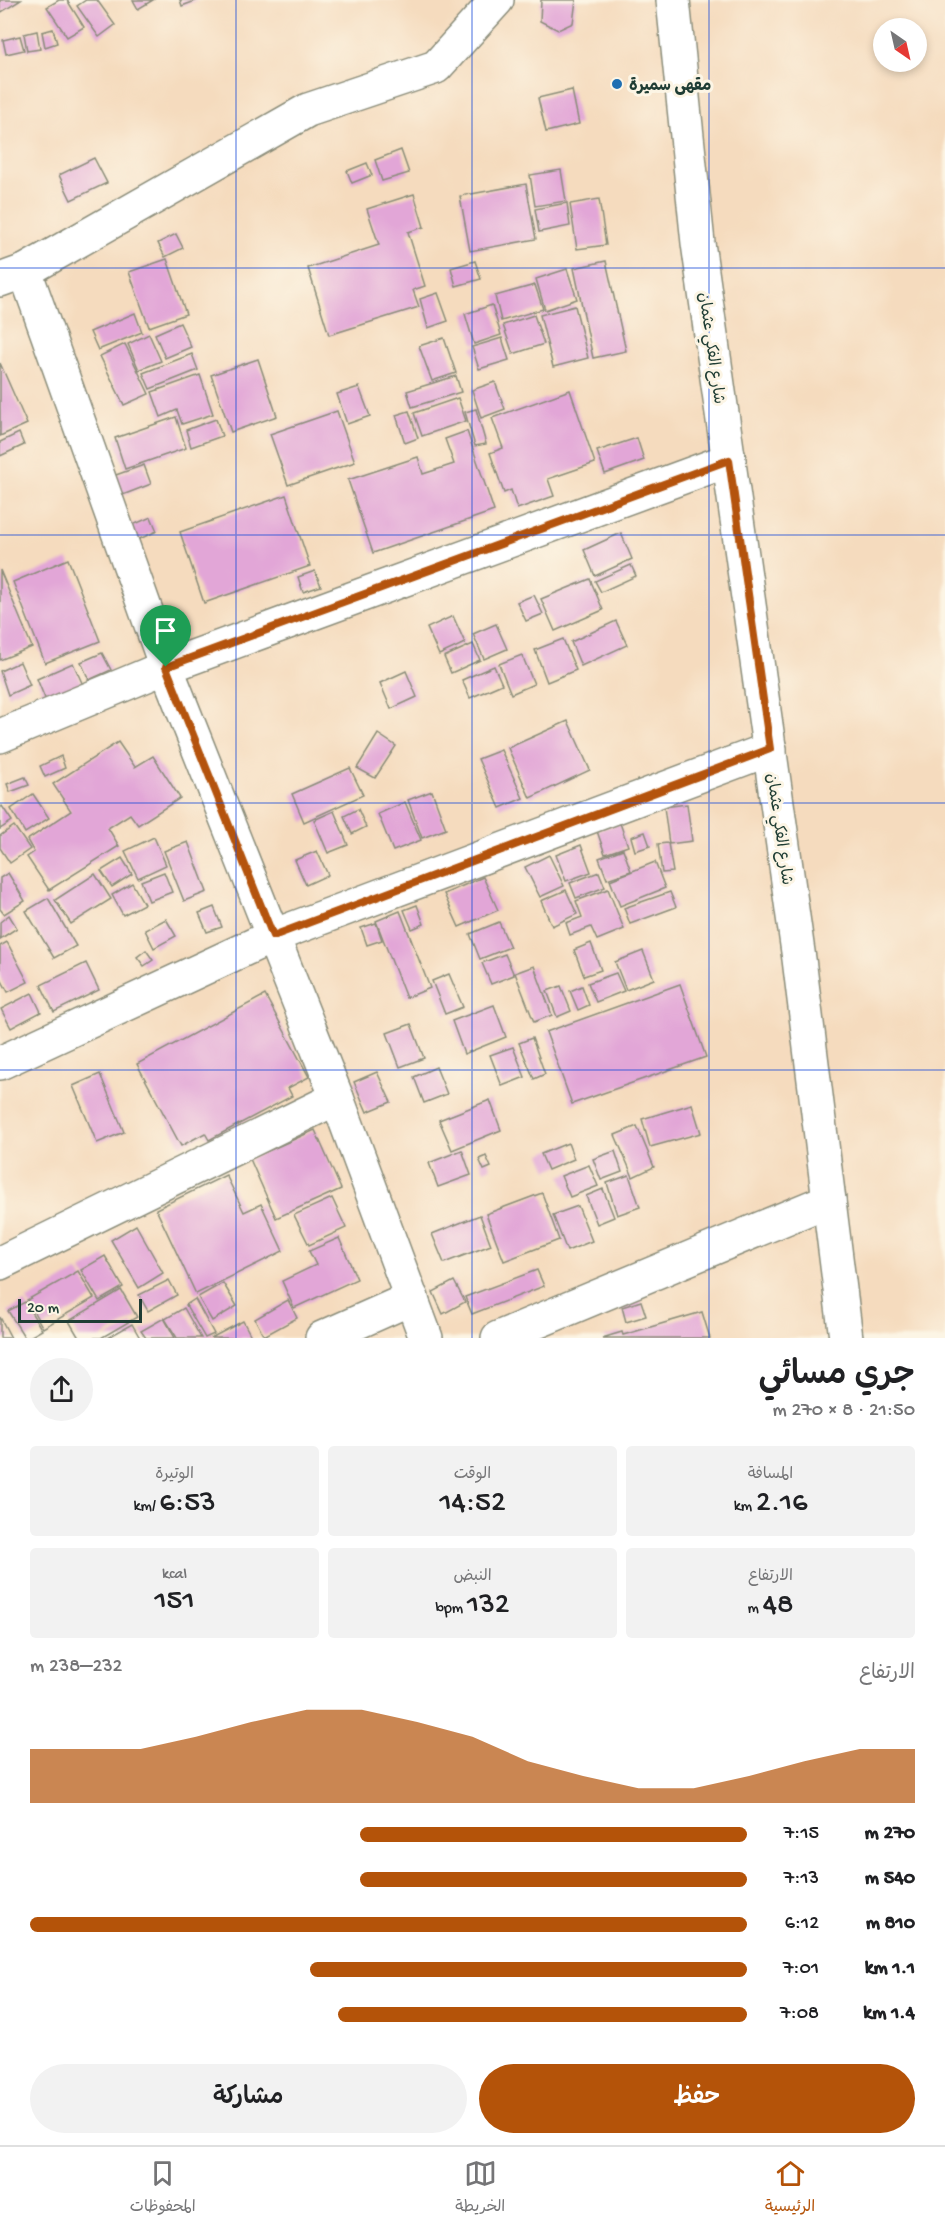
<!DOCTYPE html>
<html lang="ar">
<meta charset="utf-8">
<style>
body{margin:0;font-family:"Gochi Hand","Playpen Sans Arabic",sans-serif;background:#f2f2f2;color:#202124;direction:rtl;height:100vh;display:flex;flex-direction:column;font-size:22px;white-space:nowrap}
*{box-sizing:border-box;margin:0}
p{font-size:20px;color:#757577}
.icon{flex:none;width:33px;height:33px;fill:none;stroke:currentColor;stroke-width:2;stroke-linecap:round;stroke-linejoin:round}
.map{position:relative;height:1338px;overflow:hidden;direction:ltr}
.panel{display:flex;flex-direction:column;background:#fff;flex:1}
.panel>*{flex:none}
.needle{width:39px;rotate:146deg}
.buttons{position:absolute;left:873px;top:18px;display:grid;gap:12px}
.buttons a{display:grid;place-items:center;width:54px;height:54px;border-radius:50%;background:#fff;box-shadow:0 3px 9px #0003;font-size:30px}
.scale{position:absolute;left:18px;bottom:15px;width:124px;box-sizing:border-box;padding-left:6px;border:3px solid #1f3d34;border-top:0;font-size:16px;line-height:21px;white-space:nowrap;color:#1f3d34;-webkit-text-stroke:4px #fcf5e5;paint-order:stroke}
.pin{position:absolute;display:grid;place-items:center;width:51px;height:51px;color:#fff;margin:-62px -26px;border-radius:50% 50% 50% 0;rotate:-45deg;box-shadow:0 0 6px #0007}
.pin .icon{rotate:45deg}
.round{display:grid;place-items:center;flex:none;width:63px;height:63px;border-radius:32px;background:#f2f2f2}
.summary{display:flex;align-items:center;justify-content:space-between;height:102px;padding:0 30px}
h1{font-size:33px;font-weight:600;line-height:45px}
.metrics{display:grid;grid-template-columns:repeat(3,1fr);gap:9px;height:102px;padding:6px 30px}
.metrics div{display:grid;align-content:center;border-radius:6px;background:#f2f2f2;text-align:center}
.metrics b{font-size:30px;font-weight:600}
.metrics small{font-size:16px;font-weight:400}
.metrics p{font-size:16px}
.chart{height:168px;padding:12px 30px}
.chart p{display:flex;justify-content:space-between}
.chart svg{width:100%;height:108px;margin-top:6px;fill:#b45309;opacity:.7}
.button{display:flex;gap:12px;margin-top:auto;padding:12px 30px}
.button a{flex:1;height:69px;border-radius:36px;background:#b45309;color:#fff;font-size:24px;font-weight:600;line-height:69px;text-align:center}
.button a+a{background:#f2f2f2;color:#202124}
ul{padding:0 30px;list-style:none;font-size:20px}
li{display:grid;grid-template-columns:96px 72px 1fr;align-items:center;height:45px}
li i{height:15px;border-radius:8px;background:#b45309}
.tab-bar{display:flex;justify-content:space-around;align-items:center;height:84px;border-top:2px solid #e0e0e0;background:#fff;font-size:16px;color:#757577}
.tab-bar a{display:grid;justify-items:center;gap:3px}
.tab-bar .selected{color:#b45309}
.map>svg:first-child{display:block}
</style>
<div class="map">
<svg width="945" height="1338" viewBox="0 0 945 1338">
<rect width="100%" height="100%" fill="#fcf5e5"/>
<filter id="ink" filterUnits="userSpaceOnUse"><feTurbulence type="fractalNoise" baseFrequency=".0167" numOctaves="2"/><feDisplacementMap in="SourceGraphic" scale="12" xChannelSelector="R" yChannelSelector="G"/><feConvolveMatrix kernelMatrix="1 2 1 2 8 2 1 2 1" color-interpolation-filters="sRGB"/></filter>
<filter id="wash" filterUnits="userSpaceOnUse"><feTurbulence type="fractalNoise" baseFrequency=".008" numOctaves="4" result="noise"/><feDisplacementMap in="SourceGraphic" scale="24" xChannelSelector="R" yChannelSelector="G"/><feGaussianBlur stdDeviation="1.35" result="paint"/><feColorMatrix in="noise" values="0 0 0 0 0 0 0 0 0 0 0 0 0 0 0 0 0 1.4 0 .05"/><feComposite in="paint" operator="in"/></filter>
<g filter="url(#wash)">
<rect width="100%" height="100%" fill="#f5dbbe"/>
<g id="blocks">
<g fill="#e2a6d7">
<polygon points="0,0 21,0 0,13"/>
<polygon points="59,0 67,0 84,27 67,37 47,7"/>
<polygon points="86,0 97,0 115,25 99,37 77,6"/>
<polygon points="133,0 153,0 138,9"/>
<polygon points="180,0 198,0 182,6"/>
<polygon points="541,0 576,0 573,23 558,30 540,21"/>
<polygon points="53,29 57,43 45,47 42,32"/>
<polygon points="37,31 40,49 27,51 24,34"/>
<polygon points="20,36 24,50 6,54 3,40"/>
<polygon points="572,90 579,124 546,132 538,98"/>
<polygon points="401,150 409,173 382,181 375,160"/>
<polygon points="94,158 107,183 71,200 59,175"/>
<polygon points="367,163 372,175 352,183 347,171"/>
<polygon points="561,170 566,201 535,206 530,175"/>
<polygon points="526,184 536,239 470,251 460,196"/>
<polygon points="414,194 424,227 408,232 425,286 413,290 419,307 329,335 308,268 379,245 367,209"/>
<polygon points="599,199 606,245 577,249 570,204"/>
<polygon points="567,203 570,226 539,232 535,209"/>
<polygon points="176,234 183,248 165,257 158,243"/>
<polygon points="167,259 186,314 149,327 129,272"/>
<polygon points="475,261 481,279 456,286 451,268"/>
<polygon points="606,261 626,351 593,358 574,268"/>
<polygon points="567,269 577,299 545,310 536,279"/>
<polygon points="535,285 543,309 501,321 495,296"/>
<polygon points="438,293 448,321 428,328 420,299"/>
<polygon points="492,305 501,335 474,344 465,314"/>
<polygon points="575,306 588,358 553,367 540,315"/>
<polygon points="135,313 142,332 98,350 90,332"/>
<polygon points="534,315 544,344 513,354 503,325"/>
<polygon points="180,323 191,347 165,358 155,334"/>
<polygon points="149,334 161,361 139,370 128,344"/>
<polygon points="444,338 456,373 432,381 419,346"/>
<polygon points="502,338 509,360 479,369 472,347"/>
<polygon points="125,344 149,394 124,405 100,356"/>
<polygon points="192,354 198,370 150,389 143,373"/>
<polygon points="258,359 277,416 231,432 211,375"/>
<polygon points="0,363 27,424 0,436"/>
<polygon points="200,375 213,414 182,424 177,410 161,417 152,392"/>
<polygon points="456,376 461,392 412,407 407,391"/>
<polygon points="495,382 505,409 481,418 472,390"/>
<polygon points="359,387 370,416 347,424 337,394"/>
<polygon points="570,390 595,463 548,479 554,496 517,509 511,490 504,493 490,453 503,448 492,418"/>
<polygon points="458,398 466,421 422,436 414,413"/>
<polygon points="476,409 486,444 475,446 465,412"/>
<polygon points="337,411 355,462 288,485 270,434"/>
<polygon points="409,411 418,438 405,443 396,415"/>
<polygon points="176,417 186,448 125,469 115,438"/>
<polygon points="216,419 222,436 191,447 186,430"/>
<polygon points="467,431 494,511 373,553 348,480 418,457 423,474 454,464 445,439"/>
<polygon points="19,433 24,445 0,456 0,442"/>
<polygon points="637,438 644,460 605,474 597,451"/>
<polygon points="144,465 151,484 120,496 113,476"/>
<polygon points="286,495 310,566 204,603 180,532"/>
<polygon points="151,517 157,531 135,541 128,527"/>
<polygon points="621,533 632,559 595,576 584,550"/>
<polygon points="68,559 100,641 45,663 13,582"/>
<polygon points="631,565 636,576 601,592 595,581"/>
<polygon points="0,570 32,647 0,660"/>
<polygon points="315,571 321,586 303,592 298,577"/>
<polygon points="590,579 603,610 555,631 541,599"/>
<polygon points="534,595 543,614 526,621 517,602"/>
<polygon points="453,616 465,643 439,655 427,628"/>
<polygon points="616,621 627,645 581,666 571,642"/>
<polygon points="496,624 507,649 484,659 473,634"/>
<polygon points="563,639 576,670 547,682 535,650"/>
<polygon points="473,644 480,660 451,673 444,657"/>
<polygon points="102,653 111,670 89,680 81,662"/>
<polygon points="522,655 534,684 511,694 499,664"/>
<polygon points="20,662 30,685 8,695 0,671"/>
<polygon points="73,663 83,685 46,701 37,679"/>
<polygon points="494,666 502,684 470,698 462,680"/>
<polygon points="406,671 417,697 391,709 380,683"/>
<polygon points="568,721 590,770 530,798 508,748"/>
<polygon points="378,734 396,746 375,778 357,768"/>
<polygon points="118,742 135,767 153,756 180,798 138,825 130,814 108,828 119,846 49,890 27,857 34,852 27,840 71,811 53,784"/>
<polygon points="501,750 523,798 500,808 478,759"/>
<polygon points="61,756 65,768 45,777 40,766"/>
<polygon points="350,768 363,795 304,822 292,794"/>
<polygon points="25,777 29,785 10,792 7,784"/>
<polygon points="432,791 446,829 422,838 408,800"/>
<polygon points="33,794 49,818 25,833 11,809"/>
<polygon points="405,802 421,840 393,851 378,814"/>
<polygon points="687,804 692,841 669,844 664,807"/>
<polygon points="2,806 12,821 0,829 0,808"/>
<polygon points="358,809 366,827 352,834 344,816"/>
<polygon points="334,811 348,845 328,853 314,820"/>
<polygon points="620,823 628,846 605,854 597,831"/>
<polygon points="14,826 30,849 10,863 0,848 0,836"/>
<polygon points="645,832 650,846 635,851 631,837"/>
<polygon points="154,837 166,865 138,878 125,851"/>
<polygon points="188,842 207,892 184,901 164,851"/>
<polygon points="668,843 673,872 662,873 658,844"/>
<polygon points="581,845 591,872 566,881 556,855"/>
<polygon points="623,849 631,871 607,879 599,858"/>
<polygon points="317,851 328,875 306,885 295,860"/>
<polygon points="549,855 564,886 540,897 525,867"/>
<polygon points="122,858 132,874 112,887 101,871"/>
<polygon points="655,862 665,888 620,906 610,880"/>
<polygon points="164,872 172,892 149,901 141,881"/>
<polygon points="599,872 605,887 576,898 570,883"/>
<polygon points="8,873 25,901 4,914 0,909 0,878"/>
<polygon points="95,874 111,899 71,924 55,900"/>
<polygon points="483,877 498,910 459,927 444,894"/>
<polygon points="132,883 144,904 123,915 112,895"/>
<polygon points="608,889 624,929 597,940 591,927 570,935 566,923 582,917 576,901"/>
<polygon points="566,890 577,914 552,926 541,901"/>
<polygon points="670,892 676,907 630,924 624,908"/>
<polygon points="48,898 76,946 54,958 26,911"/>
<polygon points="417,905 424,924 412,929 404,910"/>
<polygon points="214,907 222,927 207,932 199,913"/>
<polygon points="400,911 430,988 406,998 376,921"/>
<polygon points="9,915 17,928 0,939 0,922"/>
<polygon points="166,919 176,936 154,948 145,930"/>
<polygon points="499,922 510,947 480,959 470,934"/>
<polygon points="376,923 382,940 367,945 361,928"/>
<polygon points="7,942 28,982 8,992 0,977 0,946"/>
<polygon points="591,943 601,970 584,976 574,950"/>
<polygon points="146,950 153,960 144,966 137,957"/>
<polygon points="643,951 654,979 626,990 615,962"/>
<polygon points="505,954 514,975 491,984 482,963"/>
<polygon points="86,963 99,990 54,1012 41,985"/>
<polygon points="534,966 552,1015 534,1022 515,973"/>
<polygon points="616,973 624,991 596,1002 588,983"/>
<polygon points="449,974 463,1007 445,1014 432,981"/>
<polygon points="680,984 706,1057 572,1104 546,1032"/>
<polygon points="561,986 571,1011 557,1017 547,991"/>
<polygon points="582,986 589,1005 578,1010 570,991"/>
<polygon points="32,993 41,1012 11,1028 1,1009"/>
<polygon points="265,995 309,1077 288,1088 292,1096 209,1140 205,1133 181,1146 137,1064"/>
<polygon points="494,1005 506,1037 464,1054 452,1021"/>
<polygon points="411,1024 424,1058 400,1067 387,1033"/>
<polygon points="532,1038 545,1074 534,1079 519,1043"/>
<polygon points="513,1047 525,1077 502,1086 490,1055"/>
<polygon points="436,1067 447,1094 424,1103 414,1077"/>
<polygon points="377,1072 391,1102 367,1112 354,1082"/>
<polygon points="100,1074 124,1132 97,1143 73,1086"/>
<polygon points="490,1100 501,1130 452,1150 439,1120"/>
<polygon points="692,1104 701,1133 650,1147 642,1119"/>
<polygon points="637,1126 654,1167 633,1177 615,1135"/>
<polygon points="315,1130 341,1189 276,1218 250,1159"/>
<polygon points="568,1143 574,1159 548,1170 541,1154"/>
<polygon points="462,1150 471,1175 438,1187 429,1163"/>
<polygon points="615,1151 622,1172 601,1180 593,1159"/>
<polygon points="486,1156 491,1167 484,1170 479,1159"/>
<polygon points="589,1165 598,1186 570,1197 561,1176"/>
<polygon points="226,1175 244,1212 261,1204 283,1251 196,1294 156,1209"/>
<polygon points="629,1175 640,1207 617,1215 607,1183"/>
<polygon points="603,1189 614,1217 597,1224 586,1196"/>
<polygon points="542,1193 559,1240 504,1261 486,1214"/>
<polygon points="332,1198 346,1228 309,1245 294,1215"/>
<polygon points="578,1206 592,1241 567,1251 553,1215"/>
<polygon points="480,1215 491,1245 444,1263 432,1234"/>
<polygon points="136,1225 163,1273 139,1288 111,1240"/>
<polygon points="339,1238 357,1279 294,1308 282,1281 316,1265 309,1251"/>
<polygon points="105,1256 123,1287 99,1301 81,1270"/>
<polygon points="537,1270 544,1286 472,1314 465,1297"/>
<polygon points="78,1271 94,1298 43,1328 27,1300"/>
<polygon points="169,1280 177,1295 148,1311 139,1295"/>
<polygon points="454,1281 465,1302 443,1314 433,1292"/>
<polygon points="223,1283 237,1306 212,1321 198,1297"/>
<polygon points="121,1290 137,1317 101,1338 79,1338 69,1321"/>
<polygon points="195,1299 214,1334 205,1338 186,1305"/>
<polygon points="288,1300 297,1318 264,1336 255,1319"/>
<polygon points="641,1301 646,1316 626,1322 622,1307"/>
<polygon points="25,1302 42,1330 28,1338 25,1338 8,1311"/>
<polygon points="184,1308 201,1338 177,1338 165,1319"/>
<polygon points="702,1312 710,1338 602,1338 622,1332 623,1335"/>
<polygon points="0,1317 11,1338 0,1338"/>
<polygon points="164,1318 175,1338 146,1338 141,1331"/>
<polygon points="243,1321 252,1338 211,1338"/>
<polygon points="132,1324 140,1338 107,1338"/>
</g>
</g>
</g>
<g filter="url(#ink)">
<use href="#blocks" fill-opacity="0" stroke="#8a8c79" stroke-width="1.5"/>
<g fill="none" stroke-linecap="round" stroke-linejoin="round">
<g stroke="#8a8c79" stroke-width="36">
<g id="minor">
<polyline points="673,0 698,243 799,959 846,1338"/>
<polyline points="25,271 166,667 337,1098 426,1338"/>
<polyline points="0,280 25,271 308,110 436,67 497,0"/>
<polyline points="0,736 166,667 729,460"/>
<polyline points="0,1063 273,936 770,749"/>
<polyline points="0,1263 337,1098"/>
<polyline points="322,1338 412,1298"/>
<polyline points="498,1338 829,1200"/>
</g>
</g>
<use href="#minor" stroke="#fff" stroke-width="33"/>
</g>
</g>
<g fill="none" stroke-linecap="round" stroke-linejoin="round" filter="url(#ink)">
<g stroke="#fff" stroke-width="12">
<polygon id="route" points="729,460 770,749 273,936 166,667"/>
</g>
<use href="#route" stroke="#b45309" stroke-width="8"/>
</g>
<path fill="none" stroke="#1d4ed8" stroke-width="1.5" stroke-opacity="0.55" d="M236,0V1338M472,0V1338M709,0V1338M0,268H945M0,535H945M0,803H945M0,1070H945"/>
<circle fill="#1f6fb2" stroke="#fcf5e5" stroke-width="2" cx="617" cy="84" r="6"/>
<g text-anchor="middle" stroke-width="6" stroke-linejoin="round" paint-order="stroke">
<g font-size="16" font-weight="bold" fill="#1f3d34" stroke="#fcf5e5" text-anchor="start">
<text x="629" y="90">مقهى سميرة</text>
</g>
<g font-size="16" fill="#1f3d34" stroke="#fcf5e5">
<text transform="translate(713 348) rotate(82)" y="6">شارع الفكي عثمان</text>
<text transform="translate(781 829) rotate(82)" y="6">شارع الفكي عثمان</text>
</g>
</g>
</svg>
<div class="buttons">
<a><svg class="needle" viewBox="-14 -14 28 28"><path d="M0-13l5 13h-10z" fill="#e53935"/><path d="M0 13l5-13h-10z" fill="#757577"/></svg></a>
</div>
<div class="scale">20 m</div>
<div class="pin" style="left:166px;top:667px;background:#1e9e55"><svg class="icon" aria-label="arrive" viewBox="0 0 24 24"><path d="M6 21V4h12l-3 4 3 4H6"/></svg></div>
</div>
<section class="panel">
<div class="summary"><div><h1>جري مسائي</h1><p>21:50 · 8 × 270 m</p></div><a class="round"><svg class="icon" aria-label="share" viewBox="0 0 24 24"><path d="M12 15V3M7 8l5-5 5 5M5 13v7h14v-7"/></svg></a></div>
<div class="metrics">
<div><p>المسافة</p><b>2.16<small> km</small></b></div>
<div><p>الوقت</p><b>14:52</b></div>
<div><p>الوتيرة</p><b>6:53<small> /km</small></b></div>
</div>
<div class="metrics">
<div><p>الارتفاع</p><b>48<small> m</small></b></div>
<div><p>النبض</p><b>132<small> bpm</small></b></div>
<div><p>kcal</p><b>151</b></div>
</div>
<div class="chart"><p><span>الارتفاع</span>232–238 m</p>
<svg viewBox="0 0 160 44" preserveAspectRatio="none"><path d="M0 44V22L10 22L20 22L30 17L40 11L50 6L60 6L70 11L80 17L90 27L100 33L110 38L120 38L130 33L140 27L150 22L160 22V44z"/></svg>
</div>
<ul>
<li><b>270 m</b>7:15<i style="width:54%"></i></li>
<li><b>540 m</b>7:13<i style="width:54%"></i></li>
<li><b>810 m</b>6:12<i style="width:100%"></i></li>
<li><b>1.1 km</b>7:01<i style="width:61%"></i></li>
<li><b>1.4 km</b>7:08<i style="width:57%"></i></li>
</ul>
<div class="button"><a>حفظ</a><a>مشاركة</a></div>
</section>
<nav class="tab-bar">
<a class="selected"><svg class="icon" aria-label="home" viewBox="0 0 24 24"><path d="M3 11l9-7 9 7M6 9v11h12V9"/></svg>الرئيسية</a>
<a><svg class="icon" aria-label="map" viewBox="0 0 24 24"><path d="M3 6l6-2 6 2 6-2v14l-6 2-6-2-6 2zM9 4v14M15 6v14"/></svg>الخريطة</a>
<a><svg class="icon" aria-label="saved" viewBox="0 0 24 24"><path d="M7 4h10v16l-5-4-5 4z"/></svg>المحفوظات</a>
</nav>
